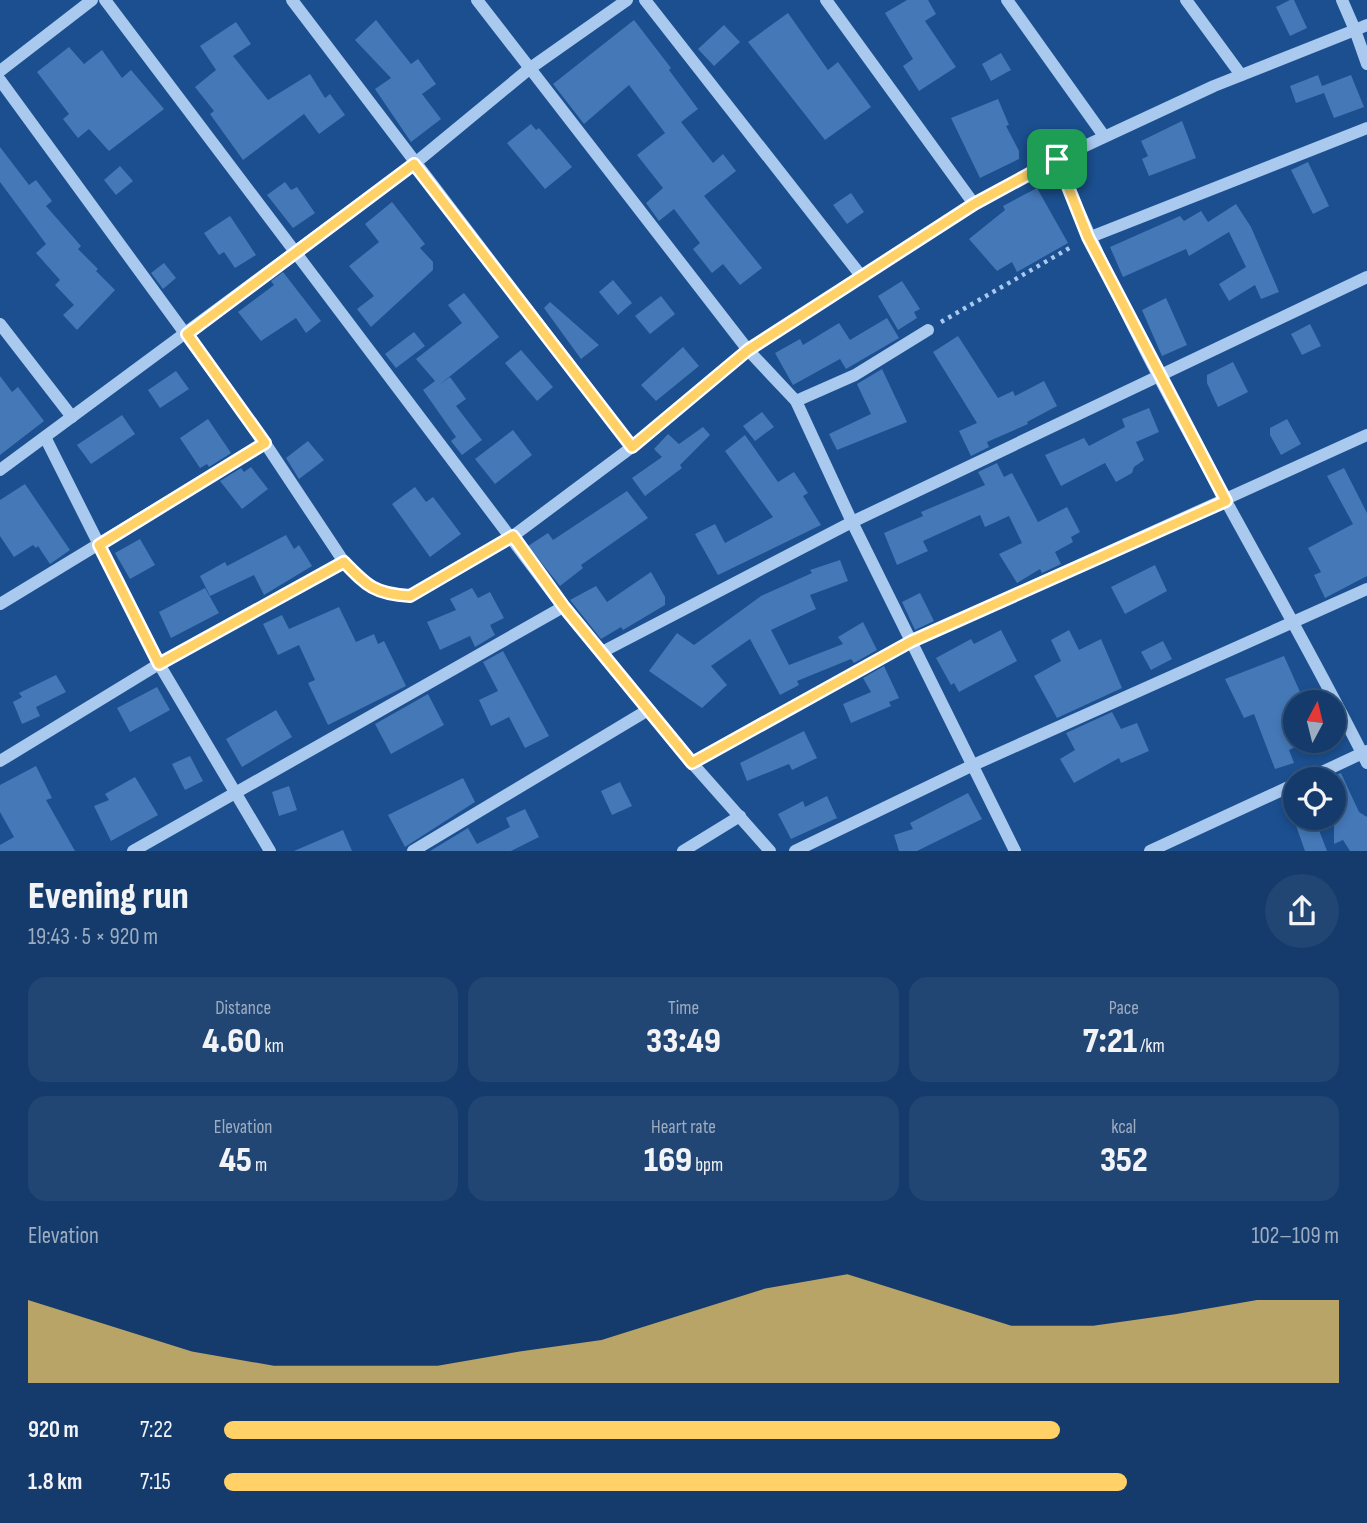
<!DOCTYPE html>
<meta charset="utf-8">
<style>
body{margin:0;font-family:"Sofia Sans Condensed",sans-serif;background:#214673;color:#f1f3f6;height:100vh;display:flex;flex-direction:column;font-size:26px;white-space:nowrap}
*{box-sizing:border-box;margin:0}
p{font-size:23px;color:#9dadc1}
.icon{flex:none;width:38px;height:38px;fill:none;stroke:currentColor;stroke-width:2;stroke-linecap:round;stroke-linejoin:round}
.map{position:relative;height:851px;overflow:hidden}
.side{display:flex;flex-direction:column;background:#143b6b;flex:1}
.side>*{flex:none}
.needle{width:46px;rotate:7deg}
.controls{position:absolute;left:1283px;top:690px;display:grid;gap:14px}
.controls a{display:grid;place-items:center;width:63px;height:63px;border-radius:50%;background:#143b6b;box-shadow:0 4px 10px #0003,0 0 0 2px #33557e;font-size:35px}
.pin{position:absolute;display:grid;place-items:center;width:60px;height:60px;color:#fff;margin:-30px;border-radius:14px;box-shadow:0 4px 10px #0006}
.round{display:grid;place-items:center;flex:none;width:74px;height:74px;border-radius:37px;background:#214673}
.head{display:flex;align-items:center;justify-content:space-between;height:119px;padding:0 28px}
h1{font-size:38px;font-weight:800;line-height:52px}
.metrics{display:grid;grid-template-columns:repeat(3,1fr);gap:10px;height:119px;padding:7px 28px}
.metrics div{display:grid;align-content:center;border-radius:18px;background:#214673;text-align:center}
.metrics b{font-size:35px;font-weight:800}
.metrics small{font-size:19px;font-weight:400}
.metrics p{font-size:19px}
.chart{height:196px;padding:14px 28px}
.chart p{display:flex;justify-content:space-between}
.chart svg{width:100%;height:126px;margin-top:7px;fill:#ffd166;opacity:.7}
ul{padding:0 28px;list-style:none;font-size:23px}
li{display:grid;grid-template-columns:112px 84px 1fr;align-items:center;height:52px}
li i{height:18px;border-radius:9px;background:#ffd166}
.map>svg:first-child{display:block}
</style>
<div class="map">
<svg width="1367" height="851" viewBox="0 0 1367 851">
<rect width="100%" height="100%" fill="#1b4f8f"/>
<g fill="#4478b7">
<polygon points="907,0 928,0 936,14 925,21 956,67 919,91 903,66 913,59 885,13"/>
<polygon points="1290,0 1294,0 1307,28 1290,36 1276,7"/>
<polygon points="788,13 828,70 838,62 871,107 825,140 748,42"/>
<polygon points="376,20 411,64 418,59 436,84 422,94 441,119 411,142 375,89 391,78 355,40"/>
<polygon points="634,20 671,68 669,70 698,109 681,122 713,163 723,154 736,171 704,196 762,268 740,285 723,264 712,273 693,249 700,243 674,209 659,221 646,203 663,188 637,155 665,133 629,85 584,124 553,84"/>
<polygon points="236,22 251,44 233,56 268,100 310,74 325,98 330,94 345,115 319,134 304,114 243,160 210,114 214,111 195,87 216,70 200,46"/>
<polygon points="724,25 740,42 714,66 698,49"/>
<polygon points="69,47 84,64 102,50 122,78 131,70 164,109 109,151 89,129 78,138 63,119 69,114 37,72"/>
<polygon points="1001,53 1011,70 991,81 982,64"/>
<polygon points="1318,75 1322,86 1351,75 1364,107 1334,118 1324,93 1296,103 1290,86"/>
<polygon points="998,99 1009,125 1006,126 1019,151 1019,159 980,178 951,118"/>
<polygon points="1182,121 1196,158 1149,176 1142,159 1148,156 1141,141"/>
<polygon points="531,124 536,130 539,128 572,167 545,189 507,143"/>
<polygon points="0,147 29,185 36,180 52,201 46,206 81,246 78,249 98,269 96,271 115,290 77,330 63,315 74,305 55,285 60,280 36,253 46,244 0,182"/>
<polygon points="1308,162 1329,206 1313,214 1291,170"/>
<polygon points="120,166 133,181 116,195 104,180"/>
<polygon points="285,182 291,190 297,187 315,213 293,228 267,195"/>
<polygon points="1037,188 1068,243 1017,272 1012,262 997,271 969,239 1005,210 1003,206"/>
<polygon points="851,193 864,212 847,224 833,205"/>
<polygon points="392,202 425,244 420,248 433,262 433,270 371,327 357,309 374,296 349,266 379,242 365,224"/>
<polygon points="1236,204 1251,227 1279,292 1261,299 1255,285 1229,301 1219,284 1246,267 1229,232 1189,256 1186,249 1123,277 1110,247 1180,216 1184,221 1201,211 1208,222"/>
<polygon points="230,216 256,255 235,268 224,252 219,255 204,233"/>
<polygon points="164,263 176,278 163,289 151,273"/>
<polygon points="283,272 321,321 306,333 296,318 261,341 238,312 274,285 271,281"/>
<polygon points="613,280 632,303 618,315 599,292"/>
<polygon points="902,281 920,309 914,312 917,318 898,330 878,296"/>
<polygon points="464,293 499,337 439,385 450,377 466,399 456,406 482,440 462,455 451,441 456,437 423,390 435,381 416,359 462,323 448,305"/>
<polygon points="661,296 675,314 650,334 635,316"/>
<polygon points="1166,298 1187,345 1162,356 1142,310"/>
<polygon points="550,302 599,345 581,359 544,308"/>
<polygon points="887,318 899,338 846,369 840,359 793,385 775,353 800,339 803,345 839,323 850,340"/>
<polygon points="1310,324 1321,346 1302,355 1291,334"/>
<polygon points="414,332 425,346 396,368 385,354"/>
<polygon points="958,336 998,398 1013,391 1015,396 1044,381 1057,406 1027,422 1028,424 987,442 989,447 971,456 959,431 977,423 933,352"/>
<polygon points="683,347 699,366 656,401 641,385"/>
<polygon points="521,350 553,387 537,401 505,363"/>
<polygon points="1233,362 1248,392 1218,407 1207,383 1207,375"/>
<polygon points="882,369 907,422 837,450 829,434 871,414 857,384"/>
<polygon points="176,371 189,389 160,408 148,390"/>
<polygon points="0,376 12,392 18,387 44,421 0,455"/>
<polygon points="1149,408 1159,432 1136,442 1144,460 1134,467 1132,473 1116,482 1105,463 1061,486 1045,455 1084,438 1089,446 1125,427 1122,419"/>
<polygon points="762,412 774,427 755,441 743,426"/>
<polygon points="122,415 135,434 91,464 77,445"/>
<polygon points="208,419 231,453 209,467 207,464 200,468 180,438"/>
<polygon points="1287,419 1301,444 1281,455 1270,435 1270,428"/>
<polygon points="703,427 710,435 680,465 682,468 645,496 632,478 662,457 654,449 668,434 679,444"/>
<polygon points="513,430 532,455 495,484 475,459"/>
<polygon points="745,435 778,482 794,472 808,493 803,496 821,525 718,575 695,534 715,524 725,543 773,517 725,451"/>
<polygon points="308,441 324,460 299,479 286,458"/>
<polygon points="997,463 1004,477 1012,473 1038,522 1067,507 1080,532 1071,537 1073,542 1055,552 1061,564 1042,573 1040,569 1017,583 999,554 1022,543 1009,516 985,527 980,515 923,541 928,551 897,565 884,533 923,516 921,512 985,485 978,472"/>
<polygon points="251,467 268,489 242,509 220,481 241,468 244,472"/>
<polygon points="1344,468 1367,513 1367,576 1325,598 1314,575 1321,572 1308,548 1353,524 1327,476"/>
<polygon points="25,484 70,550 50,564 38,546 36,548 33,545 14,557 0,536 0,500"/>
<polygon points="415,487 426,502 433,497 461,534 430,557 392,504"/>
<polygon points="627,491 648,518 581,565 583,568 560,586 528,546 548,533 553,540"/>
<polygon points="286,535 294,549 299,545 312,566 264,595 254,575 210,596 200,576 225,562 227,566"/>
<polygon points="140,539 155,565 130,579 115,553"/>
<polygon points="840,560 848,581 810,595 816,609 771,630 789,665 843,644 838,637 863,622 877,650 854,663 851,659 797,681 799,685 780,695 750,639 711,666 727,685 702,708 649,671 677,633 694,645 761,596 812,573 810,570"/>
<polygon points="1155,565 1167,591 1125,614 1111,587"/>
<polygon points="651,572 665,597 665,605 623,630 621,627 601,639 570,600 596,586 607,602"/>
<polygon points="205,588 219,613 171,638 159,612"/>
<polygon points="472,588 478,598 490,592 504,618 490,625 495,635 475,647 470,636 440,650 427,622 456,610 450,599"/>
<polygon points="920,593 934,621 915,630 902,602"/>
<polygon points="339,607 356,642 374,634 378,644 384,641 406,686 328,725 308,683 315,680 299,645 278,655 263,624 282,615 289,629"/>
<polygon points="1001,630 1017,661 959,692 954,683 951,685 936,658 971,639 974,644"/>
<polygon points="1069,630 1079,650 1101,639 1122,688 1057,718 1034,676 1061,661 1051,640"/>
<polygon points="1163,641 1172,659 1151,670 1141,652"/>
<polygon points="503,651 549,736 525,748 509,717 491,726 479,700 498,691 483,662"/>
<polygon points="1284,656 1301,694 1295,697 1295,747 1289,750 1294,763 1275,769 1254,714 1244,718 1225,679"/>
<polygon points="884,666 899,698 889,702 891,706 851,723 843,704 871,692 863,678"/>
<polygon points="56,675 66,692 36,707 40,716 22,724 13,702 22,697 19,693"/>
<polygon points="157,687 170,710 130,732 117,708"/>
<polygon points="428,694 444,725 391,754 375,724"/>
<polygon points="276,710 292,737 242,767 226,739"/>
<polygon points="1112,712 1121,729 1137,723 1149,751 1121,763 1119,758 1074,783 1060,759 1075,750 1066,733"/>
<polygon points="804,731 817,758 792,770 789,764 747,781 740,763"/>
<polygon points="190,756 203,781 185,790 172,764"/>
<polygon points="36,766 52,798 46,800 75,851 0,851 0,845 14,837 0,812 0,785"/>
<polygon points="1341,773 1359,812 1367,817 1367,851 1350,851 1343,840 1334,844 1334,776"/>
<polygon points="135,777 158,815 111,841 94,806 109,800 105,794"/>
<polygon points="463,778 475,802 405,847 388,815"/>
<polygon points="620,782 632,806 612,815 601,791"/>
<polygon points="289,786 297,810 279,816 272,792"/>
<polygon points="968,793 982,819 917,851 899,851 894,835 913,829 910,823"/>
<polygon points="827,796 837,818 791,839 778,814 803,801 805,807"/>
<polygon points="525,809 539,837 511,851 430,851 468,828 477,844 510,827 506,818"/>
<polygon points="1293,817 1314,817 1327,851 1305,851"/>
<polygon points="343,830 352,851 294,851"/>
</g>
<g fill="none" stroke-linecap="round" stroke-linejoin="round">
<polyline stroke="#a9c9ee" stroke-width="4.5" stroke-dasharray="3.5 5" stroke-linecap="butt" points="941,322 1073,246"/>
<g stroke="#a9c9ee" stroke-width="12">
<polyline points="105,0 563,607 692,763 770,851"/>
<polyline points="292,0 632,447"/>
<polyline points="477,0 748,350 796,401 852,522 1015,851"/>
<polyline points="645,0 862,277"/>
<polyline points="826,0 974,204"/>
<polyline points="1007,0 1104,136"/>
<polyline points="1186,0 1241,75"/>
<polyline points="1367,25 1355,30 1367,64"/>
<polyline points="0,71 92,0"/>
<polyline points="0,80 265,443 344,562"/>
<path d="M1057,159C1141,369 1266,561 1367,763"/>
<polyline points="1088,238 1367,128"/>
<polyline points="0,324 72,417"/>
<polyline points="796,401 855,375 928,330"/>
<polyline points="45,437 159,664 270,851"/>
<polyline points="0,470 414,164 529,69 627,0"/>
<polyline points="0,604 265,443"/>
<polyline points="602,652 852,522 1367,277"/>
<path d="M0,761L159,664L344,562C367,586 375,594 410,596L513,536L632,447L748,350L974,204L1057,159L1214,86L1355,30L1342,0"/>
<polyline points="692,763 912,641 1367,435"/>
<polyline points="1307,779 1367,751"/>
<polyline points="133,851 563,607"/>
<polyline points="413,851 648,710"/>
<polyline points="683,851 740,816"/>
<polyline points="795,851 971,766 1367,589"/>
<polyline points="1150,851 1295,784"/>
</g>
</g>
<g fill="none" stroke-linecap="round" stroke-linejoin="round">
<g stroke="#fff" stroke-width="14">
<path id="route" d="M1057,159L1088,237L1226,501L912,641L692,763L564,607L513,536L410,596C375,594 367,586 344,562L159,664L99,545L265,443L187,334L414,164L632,447L748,350L974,204Z"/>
</g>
<use href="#route" stroke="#ffd166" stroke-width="9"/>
</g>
</svg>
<div class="controls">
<a><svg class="needle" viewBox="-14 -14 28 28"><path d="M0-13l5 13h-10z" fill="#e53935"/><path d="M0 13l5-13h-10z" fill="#9dadc1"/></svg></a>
<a><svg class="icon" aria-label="locate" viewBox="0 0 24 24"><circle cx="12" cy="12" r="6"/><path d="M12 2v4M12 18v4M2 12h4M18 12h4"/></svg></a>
</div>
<div class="pin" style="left:1057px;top:159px;background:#1e9e55"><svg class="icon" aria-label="arrive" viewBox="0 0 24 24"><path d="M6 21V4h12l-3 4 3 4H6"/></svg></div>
</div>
<section class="side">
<div class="head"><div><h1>Evening run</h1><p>19:43 · 5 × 920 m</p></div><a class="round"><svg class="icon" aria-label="share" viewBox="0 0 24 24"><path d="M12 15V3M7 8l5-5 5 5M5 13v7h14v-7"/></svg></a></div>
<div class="metrics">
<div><p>Distance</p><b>4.60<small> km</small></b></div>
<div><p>Time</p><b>33:49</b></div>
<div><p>Pace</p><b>7:21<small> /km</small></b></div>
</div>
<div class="metrics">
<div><p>Elevation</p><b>45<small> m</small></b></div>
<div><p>Heart rate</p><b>169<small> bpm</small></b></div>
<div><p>kcal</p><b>352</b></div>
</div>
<div class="chart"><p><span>Elevation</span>102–109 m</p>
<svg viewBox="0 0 160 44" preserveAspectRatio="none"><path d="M0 44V15L10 24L20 33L30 38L40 38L50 38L60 33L70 29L80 20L90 11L100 6L110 15L120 24L130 24L140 20L150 15L160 15V44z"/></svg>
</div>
<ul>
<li><b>920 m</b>7:22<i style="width:75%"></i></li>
<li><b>1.8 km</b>7:15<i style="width:81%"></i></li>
</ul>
</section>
